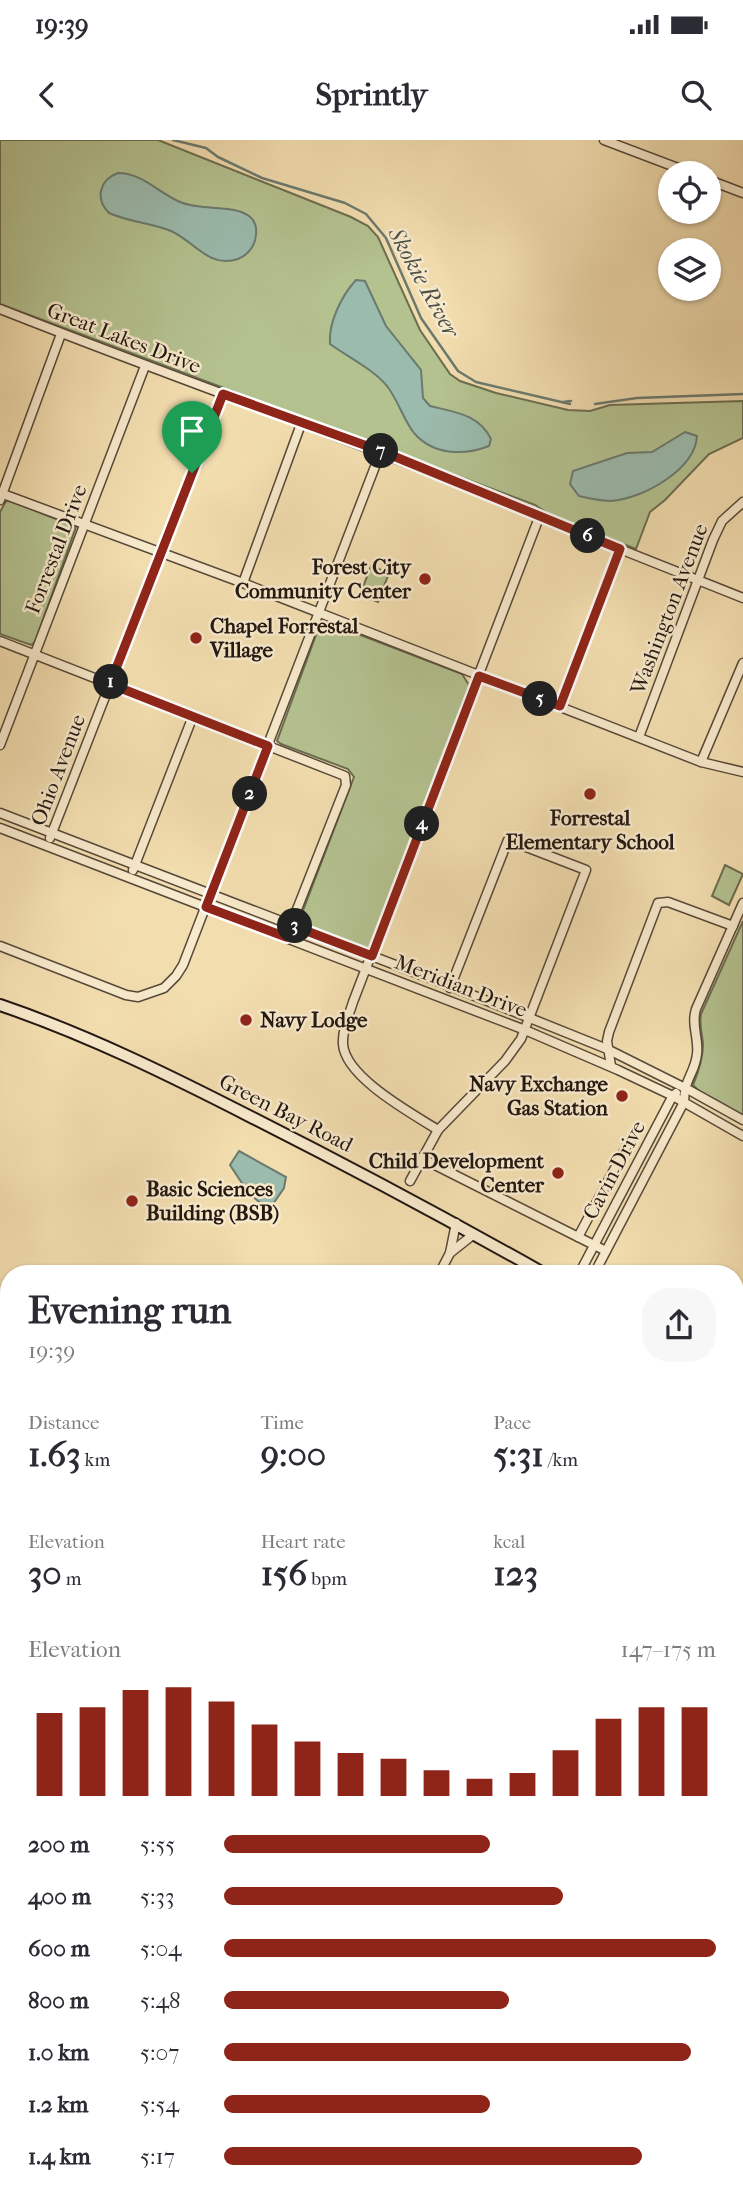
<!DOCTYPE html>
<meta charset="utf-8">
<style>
body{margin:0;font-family:"IM FELL French Canon",serif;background:#f7f7f7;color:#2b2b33;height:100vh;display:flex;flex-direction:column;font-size:26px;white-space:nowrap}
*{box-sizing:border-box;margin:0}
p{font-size:23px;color:#7c7c81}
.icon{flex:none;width:38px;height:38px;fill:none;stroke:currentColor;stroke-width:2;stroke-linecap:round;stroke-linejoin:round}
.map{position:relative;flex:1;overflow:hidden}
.sheet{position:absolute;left:0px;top:1125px;width:744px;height:936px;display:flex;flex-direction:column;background:#fff;border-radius:28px 28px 0 0;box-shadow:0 2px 5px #0004}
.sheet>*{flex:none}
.tools{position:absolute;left:658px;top:21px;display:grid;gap:14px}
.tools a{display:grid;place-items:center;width:63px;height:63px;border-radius:50%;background:#fff;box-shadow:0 2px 5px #0004;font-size:35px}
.pin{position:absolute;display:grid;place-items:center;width:60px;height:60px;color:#fff;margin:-72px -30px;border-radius:50% 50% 50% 0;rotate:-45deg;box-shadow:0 0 7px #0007}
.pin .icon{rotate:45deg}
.km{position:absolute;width:35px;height:35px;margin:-18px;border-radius:50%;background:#222;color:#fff;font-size:19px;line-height:35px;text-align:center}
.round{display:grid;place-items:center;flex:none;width:74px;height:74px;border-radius:28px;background:#f7f7f7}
.overview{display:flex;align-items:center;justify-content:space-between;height:119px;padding:0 28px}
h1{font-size:38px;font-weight:700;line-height:52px}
.stats{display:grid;grid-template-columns:repeat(3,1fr);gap:10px;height:119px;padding:7px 28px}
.stats div{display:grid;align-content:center}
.stats b{font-size:35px;font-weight:700}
.stats small{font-size:19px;font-weight:400}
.stats p{font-size:19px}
.chart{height:196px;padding:14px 28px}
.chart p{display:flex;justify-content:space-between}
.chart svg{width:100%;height:126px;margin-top:7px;stroke:#8f2418;stroke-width:6}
ul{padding:0 28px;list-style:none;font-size:23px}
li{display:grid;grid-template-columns:112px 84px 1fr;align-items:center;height:52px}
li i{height:18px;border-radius:9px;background:#8f2418}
.status{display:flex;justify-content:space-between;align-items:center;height:49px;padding:0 35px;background:#fff;direction:ltr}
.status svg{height:19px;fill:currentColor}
header{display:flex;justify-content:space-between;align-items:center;height:91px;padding:0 28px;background:#fff;font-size:32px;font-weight:700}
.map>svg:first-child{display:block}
</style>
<div class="status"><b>19:39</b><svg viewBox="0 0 49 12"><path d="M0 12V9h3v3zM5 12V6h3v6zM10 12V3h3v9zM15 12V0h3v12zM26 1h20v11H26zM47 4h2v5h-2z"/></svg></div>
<header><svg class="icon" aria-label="back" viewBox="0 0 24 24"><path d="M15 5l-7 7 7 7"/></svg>Sprintly<svg class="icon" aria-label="search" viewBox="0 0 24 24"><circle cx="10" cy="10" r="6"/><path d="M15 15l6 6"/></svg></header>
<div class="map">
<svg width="743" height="2060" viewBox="0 0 743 2060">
<rect width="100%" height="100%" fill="#f2ddaf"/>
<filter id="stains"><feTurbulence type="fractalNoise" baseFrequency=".00286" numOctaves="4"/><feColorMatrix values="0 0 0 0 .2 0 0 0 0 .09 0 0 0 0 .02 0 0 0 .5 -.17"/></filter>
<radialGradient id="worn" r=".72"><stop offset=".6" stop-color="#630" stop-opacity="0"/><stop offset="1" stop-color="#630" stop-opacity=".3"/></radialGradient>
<g fill="#b4c290" stroke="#6c6d51" stroke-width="2">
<polygon points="0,0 158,0 351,77 368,86 378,97 420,190 450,234 460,241 496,253 568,270 590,271 610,265 743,261 743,298 709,314 665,360 650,372 636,409 553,377 535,365 0,164"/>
<polygon points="6,361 11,361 76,387 35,502 31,505 0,494 0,372"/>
<polygon points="371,426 389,433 378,462 360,455"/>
<polygon points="324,481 462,534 469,545 372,803 368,808 363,808 301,784 299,781 354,637 348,629 281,604 277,601 320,484"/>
<polygon points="725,725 743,734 729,765 712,756"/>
<path d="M743,781V976L699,951L693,945C699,931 703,919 703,904C702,893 699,885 701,874Z"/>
</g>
<g fill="#9bbbad" stroke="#6b7a6f" stroke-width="2">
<path d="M118,33C142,33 159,53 180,62C200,71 233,64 249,76C255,80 257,88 256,95C255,106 248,115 238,119C209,129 194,101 171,91C151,83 129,82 109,73C95,59 99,40 118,33Z"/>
<path d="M356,140L365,141L386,186L421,230L423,258L430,266C454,272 479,274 491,299L489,306C463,316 433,315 414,293C403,279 398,260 387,246C373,229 348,217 330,204C328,183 342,155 356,140Z"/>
<path d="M685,292L697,296C695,330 642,359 611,361C601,361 589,358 579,356L570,344L573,331L627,313L652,312Z"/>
<path d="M239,1011L286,1037L284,1048L271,1067C253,1064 240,1040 230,1025Z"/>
<polygon points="0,1182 9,1188 9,1220 0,1211"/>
</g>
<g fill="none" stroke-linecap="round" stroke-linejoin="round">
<g stroke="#6b7a6f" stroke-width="2.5">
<polyline points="173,0 206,8 218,17 262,38 345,63 366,74 386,98 421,178 458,231 476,242 570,264"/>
<polyline points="563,262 571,261"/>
<polyline points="595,264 637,258 743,254"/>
</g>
<g stroke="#574939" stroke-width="11">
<g id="street">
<polyline points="604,0 691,33"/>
<polyline points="709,40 743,53"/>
<path d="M0,169C179,240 362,303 540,375L547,380L743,458"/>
<polyline points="3,354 243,443 701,622 743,632"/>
<polyline points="0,360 61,194"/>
<polyline points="243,443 301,284"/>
<polyline points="0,501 345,636 346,645 290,787"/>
<polyline points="560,566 620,409"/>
<polyline points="639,597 713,400 722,381 743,362"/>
<polyline points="0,605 145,226"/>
<polyline points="701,622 743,523"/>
<polyline points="0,673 450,846 607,909 689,950 743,980"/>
<polyline points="0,688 525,890 618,930 673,956 743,996"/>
<polyline points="50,698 223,254"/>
<polyline points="133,730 193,576"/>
<polyline points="0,806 126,855 138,857 164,848 176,836 183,825 381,311"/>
<polyline points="611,926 607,901 609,892 658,763 668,762 733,786"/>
<path d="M438,990C411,973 345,937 343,904C342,890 349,875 353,862L540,375"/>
<polyline points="421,1018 606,1111"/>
<polyline points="410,1041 438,990 505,921 521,899 586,730 508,700 450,848"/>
<polyline points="578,1097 630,1000"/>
<polyline points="450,1113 474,1094"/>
<polyline points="439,1134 450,1113 456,1083"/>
<polyline points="579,1134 671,959 676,953"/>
<path d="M594,1134L684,962C684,939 695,933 697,914C699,899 691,884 696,869L743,763"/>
<polyline points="0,1421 9,1427"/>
<polyline points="0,1497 9,1484"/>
<polyline points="0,1647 9,1634"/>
<polyline points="0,1683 9,1689"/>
<polyline points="0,1810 9,1816"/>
<polyline points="0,1828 9,1834"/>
<polyline points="0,2033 9,2039"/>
<polyline points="28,2053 39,2060"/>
</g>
</g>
<g stroke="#231812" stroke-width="14">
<g id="secondary">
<path d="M0,865C88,895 171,936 253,978C352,1028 449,1080 545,1134"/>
<polyline points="735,1231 743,1235"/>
</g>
</g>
<g stroke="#231812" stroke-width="18">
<g id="highway">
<polyline points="735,2002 743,1986"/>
<polyline points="735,2046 743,2031"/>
<polyline points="704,2060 708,2053"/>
</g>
</g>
<use href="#street" stroke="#f7e9cb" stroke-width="8"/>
<use href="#secondary" stroke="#f7e9cb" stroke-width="10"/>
<use href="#highway" stroke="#f2ddaf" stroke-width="14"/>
<g stroke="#231812" stroke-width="5">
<g id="rail">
<polyline points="0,1870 9,1876"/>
<polyline points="267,2053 278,2060"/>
</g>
</g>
<use href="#rail" stroke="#f7e9cb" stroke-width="2.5" stroke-dasharray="8" stroke-linecap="butt"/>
</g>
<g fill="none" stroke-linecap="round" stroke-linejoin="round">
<g stroke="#fff" stroke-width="14">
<polygon id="route" points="223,254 381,311 620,409 560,566 479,536 372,816 291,785 286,797 206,767 268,606 110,544"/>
</g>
<use href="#route" stroke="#8f2418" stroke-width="9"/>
</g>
<g fill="#8f2418" stroke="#f7e9cb" stroke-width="2.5">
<circle cx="425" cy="439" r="7"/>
<circle cx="196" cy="498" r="7"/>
<circle cx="590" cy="654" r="7"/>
<circle cx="246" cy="880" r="7"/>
<circle cx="622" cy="956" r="7"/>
<circle cx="558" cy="1033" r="7"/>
<circle cx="132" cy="1061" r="7"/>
</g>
<g text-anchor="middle" stroke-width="5" stroke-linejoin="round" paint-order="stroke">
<g font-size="21" fill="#231812" stroke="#f7e9cb">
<text transform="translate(124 198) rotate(21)" y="7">Great Lakes Drive</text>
<text transform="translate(56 409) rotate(-69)" y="7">Forrestal Drive</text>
<text transform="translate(669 469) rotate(-69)" y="7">Washington Avenue</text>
<text transform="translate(58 630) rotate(-69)" y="7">Ohio Avenue</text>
<text transform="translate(461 846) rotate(21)" y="7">Meridian Drive</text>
<text transform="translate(286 973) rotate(27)" y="7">Green Bay Road</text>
<text transform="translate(614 1030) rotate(-62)" y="7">Cavin Drive</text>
</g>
<g font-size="21" font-weight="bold" fill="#231812" stroke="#f7e9cb" text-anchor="end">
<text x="411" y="434">Forest City<tspan x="411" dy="24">Community Center</tspan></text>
<text x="210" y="493" text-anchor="start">Chapel Forrestal<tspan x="210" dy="24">Village</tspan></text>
<text x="590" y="685" text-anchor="middle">Forrestal<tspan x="590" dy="24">Elementary School</tspan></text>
<text x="260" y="887" text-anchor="start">Navy Lodge</text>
<text x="608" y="951">Navy Exchange<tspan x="608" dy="24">Gas Station</tspan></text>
<text x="544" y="1028">Child Development<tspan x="544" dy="24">Center</tspan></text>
<text x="146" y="1056" text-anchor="start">Basic Sciences<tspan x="146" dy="24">Building (BSB)</tspan></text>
</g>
<g font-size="23" font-style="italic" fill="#4d5148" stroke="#f7e9cb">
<text transform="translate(424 142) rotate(61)" y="8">Skokie River</text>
</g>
</g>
<rect width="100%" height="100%" filter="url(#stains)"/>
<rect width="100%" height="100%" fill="url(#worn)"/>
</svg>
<div class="tools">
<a><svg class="icon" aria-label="locate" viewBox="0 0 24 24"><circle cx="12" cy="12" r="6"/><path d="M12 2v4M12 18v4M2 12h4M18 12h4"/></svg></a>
<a><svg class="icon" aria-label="layers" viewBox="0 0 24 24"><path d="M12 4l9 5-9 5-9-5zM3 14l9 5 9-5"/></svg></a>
</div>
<div class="pin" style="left:192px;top:333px;background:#1e9e55"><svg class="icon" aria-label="arrive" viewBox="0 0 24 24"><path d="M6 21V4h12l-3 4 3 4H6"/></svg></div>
<b class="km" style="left:111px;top:542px">1</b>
<b class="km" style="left:250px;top:654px">2</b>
<b class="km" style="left:295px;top:786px">3</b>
<b class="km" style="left:422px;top:684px">4</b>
<b class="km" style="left:540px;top:559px">5</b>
<b class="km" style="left:588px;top:396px">6</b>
<b class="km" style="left:381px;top:311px">7</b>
<section class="sheet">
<div class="overview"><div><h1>Evening run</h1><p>19:39</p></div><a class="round"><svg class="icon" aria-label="share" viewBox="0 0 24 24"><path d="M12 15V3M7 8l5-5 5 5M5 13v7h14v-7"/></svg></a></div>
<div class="stats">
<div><p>Distance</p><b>1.63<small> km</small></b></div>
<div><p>Time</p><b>9:00</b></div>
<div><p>Pace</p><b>5:31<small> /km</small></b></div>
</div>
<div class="stats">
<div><p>Elevation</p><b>30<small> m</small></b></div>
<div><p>Heart rate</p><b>156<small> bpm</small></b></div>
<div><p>kcal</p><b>123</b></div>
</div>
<div class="chart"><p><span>Elevation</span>147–175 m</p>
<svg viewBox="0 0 160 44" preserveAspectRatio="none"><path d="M5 44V15M15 44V13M25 44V7M35 44V6M45 44V11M55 44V19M65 44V25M75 44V29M85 44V31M95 44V35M105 44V38M115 44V36M125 44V28M135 44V17M145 44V13M155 44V13"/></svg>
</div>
<ul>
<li><b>200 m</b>5:55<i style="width:54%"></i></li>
<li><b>400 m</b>5:33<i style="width:69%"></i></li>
<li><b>600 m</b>5:04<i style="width:100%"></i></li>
<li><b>800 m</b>5:48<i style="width:58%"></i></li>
<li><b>1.0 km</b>5:07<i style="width:95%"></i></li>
<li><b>1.2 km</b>5:54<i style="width:54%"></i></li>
<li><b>1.4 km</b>5:17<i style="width:85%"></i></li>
</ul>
</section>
</div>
